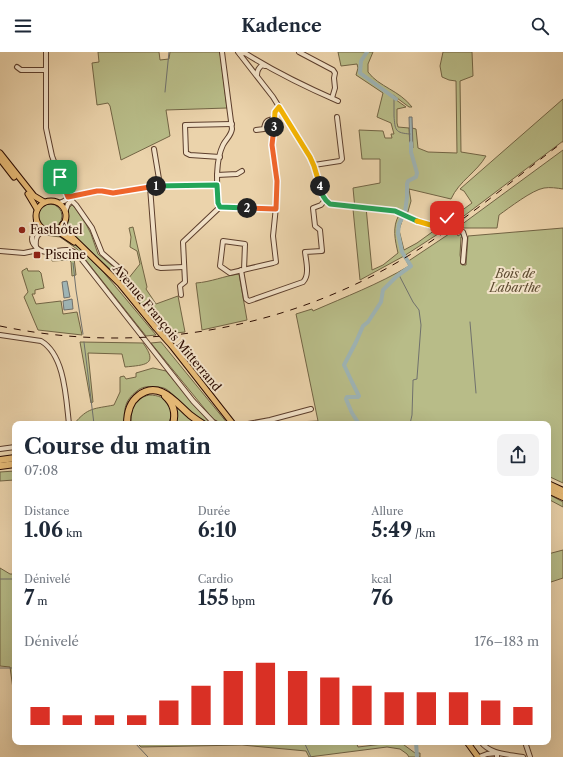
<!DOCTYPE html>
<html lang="fr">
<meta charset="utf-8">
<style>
body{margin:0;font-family:"Libre Caslon Text",serif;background:#f2f2f3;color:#1f2937;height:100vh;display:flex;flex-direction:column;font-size:15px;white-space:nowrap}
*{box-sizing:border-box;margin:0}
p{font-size:13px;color:#747a83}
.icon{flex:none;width:22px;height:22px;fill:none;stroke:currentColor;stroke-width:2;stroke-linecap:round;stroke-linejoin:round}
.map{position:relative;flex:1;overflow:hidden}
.panel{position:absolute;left:12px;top:369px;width:539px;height:324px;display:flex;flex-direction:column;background:#fff;border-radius:8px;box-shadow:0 4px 16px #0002}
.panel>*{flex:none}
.pin{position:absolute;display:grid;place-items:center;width:34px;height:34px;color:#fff;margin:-17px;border-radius:8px;box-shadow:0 2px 6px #0006}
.km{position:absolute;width:20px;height:20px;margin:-10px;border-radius:50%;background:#222;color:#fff;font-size:11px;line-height:20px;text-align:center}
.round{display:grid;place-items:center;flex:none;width:42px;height:42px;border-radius:8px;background:#f2f2f3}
.head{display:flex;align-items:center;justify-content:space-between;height:68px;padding:0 12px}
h1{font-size:22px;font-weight:700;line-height:30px}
.stats{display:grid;grid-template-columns:repeat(3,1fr);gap:6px;height:68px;padding:4px 12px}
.stats div{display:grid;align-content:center}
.stats b{font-size:20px;font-weight:700}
.stats small{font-size:11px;font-weight:400}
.stats p{font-size:11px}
.chart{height:112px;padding:8px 12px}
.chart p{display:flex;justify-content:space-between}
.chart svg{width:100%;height:72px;margin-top:4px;stroke:#d93025;stroke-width:6}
header{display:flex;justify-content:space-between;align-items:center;height:52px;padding:0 12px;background:#fff;font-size:18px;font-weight:700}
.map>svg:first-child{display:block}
</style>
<header><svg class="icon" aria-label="menu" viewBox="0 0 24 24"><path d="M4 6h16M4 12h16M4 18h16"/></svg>Kadence<svg class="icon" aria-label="search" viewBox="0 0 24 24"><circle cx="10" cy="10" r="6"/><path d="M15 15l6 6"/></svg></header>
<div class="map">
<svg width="563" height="705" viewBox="0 0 563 705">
<rect width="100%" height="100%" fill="#ebd3ab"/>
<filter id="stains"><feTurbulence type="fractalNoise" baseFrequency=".005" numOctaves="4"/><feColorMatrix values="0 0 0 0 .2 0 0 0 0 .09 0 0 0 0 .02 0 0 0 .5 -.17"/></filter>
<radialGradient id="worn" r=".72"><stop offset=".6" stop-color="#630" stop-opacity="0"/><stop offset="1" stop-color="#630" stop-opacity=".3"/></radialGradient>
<g fill="#b8bc88" stroke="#726444">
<polygon points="98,0 159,0 160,8 169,7 170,0 220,0 227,56 166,58 170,84 121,108 110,54 108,51 97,53 92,11 99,10"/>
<path d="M338,0H373L368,12V20C379,35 399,38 412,55H409L393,43L392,45L406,55L397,57V71L398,75L409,76L410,96H412V76L416,77L418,96L428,100L457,101L456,29L449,28L442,25L440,14L443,0H472L473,24L460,29L461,100L486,104C477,120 459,129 451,147L409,137L411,149L407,163L366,155L372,218L383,213L398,201C395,188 392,175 399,163L403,166L399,178L404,198L417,191L435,178L438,180V182L404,204L360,228L353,157H355L353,136L380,131V107H362L359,78L383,79L385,86H392L391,82H394L391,71L377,65L383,41L356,23L358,16L357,12L341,14Z"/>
<polygon points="563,47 563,89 456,170 453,165 472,151 464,139 460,137"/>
<path d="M563,98V137C557,136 550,135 544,136C532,138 509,156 499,163L497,176H464L461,173Z"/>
<circle cx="50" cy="164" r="12"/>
<path d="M72,153L76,157L86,172L91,182L98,202L128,227L140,212L137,199L130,195L131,185L129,176L133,175L147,235L146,237L156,252L178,244L185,280L166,282L111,218L68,178C66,170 65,158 72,153Z"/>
<path d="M563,176V431L548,424V372H272L274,371L318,369L296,262L312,257L313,259C345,245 379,232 409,214L407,210L455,178L458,184L461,182L465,185H461L460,203L462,213H466L468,184Z"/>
<polygon points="46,181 54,182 65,186 78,195 100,216 156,283 146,284 77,197 60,185 45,183"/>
<polygon points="70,202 73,203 74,206 76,223 72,224 71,210 69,208 52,209 52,206"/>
<polygon points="27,216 28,219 39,219 41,221 44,236 35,238 35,242 32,242 36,252 61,249 63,262 77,260 82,283 38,278 24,245 28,240 22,221 22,219"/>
<path d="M239,222L247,268L202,278L196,231C211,230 224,224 239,222Z"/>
<path d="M80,290L143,291C159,313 145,313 125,315L122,302L88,301L93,350L91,351Z"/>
<polygon points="161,290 228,372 220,371 213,367 151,291"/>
<path d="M153,316L166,319L210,371C193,370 180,346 166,337C163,335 158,335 154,335C148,334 141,335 137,339C124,349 124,357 125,372H74C88,355 94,357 114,353L120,340V325L124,324L126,327L136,325V321Z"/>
<path d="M149,343C167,343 177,355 168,372H131C130,358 134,347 149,343Z"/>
<polygon points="179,355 199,372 175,372 176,357"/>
<polygon points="15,419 15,453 14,454 14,428 0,429 0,420"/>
<polygon points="548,442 563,450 563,455 548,447"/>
<polygon points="563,498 563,526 548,531 548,502"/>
<polygon points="0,516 10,522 15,522 15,635 13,637 10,615 0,614"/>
<polygon points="136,690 356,690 358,695 400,690 415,701 420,701 420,705 409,705 407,702 400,697 387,695 309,705 306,699 242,693 141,695"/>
</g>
<g fill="#9eb4b5" stroke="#70716d">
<polygon points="409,65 412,65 413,96 410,96"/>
<polygon points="67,229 70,245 64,246 62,230"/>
<polygon points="72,247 73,257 64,258 63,249"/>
</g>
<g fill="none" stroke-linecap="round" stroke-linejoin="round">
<g stroke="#70716d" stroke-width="1">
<polyline points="165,40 169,0"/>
<path d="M394,47C394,52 394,58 394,64C395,78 395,81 410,82"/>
<polyline points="73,211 76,238 83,282"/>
<polyline points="399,223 413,250 419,258 421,273 417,326 417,327 413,328 413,330 412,363 410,372"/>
<polyline points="470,270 476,341"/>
<polyline points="84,290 94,372"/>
<polyline points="0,527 15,527"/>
<polyline points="0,616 15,616"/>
<polyline points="134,690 148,705"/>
<polyline points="304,690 311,705"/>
</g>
<g stroke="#9eb4b5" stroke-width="4">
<polyline points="367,0 361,9 360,21 396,47"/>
<polyline points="359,372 352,361 346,347 347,345 358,345 359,344 352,330 344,313 356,290 363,274 368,270 381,250 383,238 397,224 411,214 402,200 398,181 399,172 405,160 407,145 407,132 408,129 416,125 417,121 411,100 411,91"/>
<polyline points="416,690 417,705"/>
</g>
<polyline stroke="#ceb592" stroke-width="4" stroke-dasharray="4 2" stroke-linecap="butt" points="453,170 458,177"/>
<g stroke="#5c3e2c" stroke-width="6">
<g id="minor">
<polyline points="46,0 46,76 52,104 60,125 68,145 76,153 92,176 102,201 125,221"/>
<polyline points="238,0 273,45 310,105 314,113 322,143 325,148 330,152 395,159 428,173 434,174 447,166 453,170"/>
<polyline points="299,0 333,18 335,21 334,26 335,36 332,46"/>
<path d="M240,2L245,1C275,20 306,35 338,49"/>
<polyline points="17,15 21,18 45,18"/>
<path d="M257,23C257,18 259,16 262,13L265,14"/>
<path d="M256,78L264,77C265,69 267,68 274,67"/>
<polyline points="154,97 160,133"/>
<polyline points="220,105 190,103 186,101 185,73 232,72"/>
<polyline points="314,113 340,109 342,107 337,65"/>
<polyline points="217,123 237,122 242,119"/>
<polyline points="150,135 156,213 157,215 161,216 184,215"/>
<polyline points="59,151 64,149 73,143 102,139 113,141 160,133 217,133"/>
<path d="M220,155L218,151C217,134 215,109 223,93C226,87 231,84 232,77L222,0"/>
<polyline points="65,160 68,152 72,148"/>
<path d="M36,169C37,177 32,180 32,187C32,191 34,193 36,195C45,205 57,197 68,198C73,198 76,201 79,204L193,349L213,370L217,372"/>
<polyline points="458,177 463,180 465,186 463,210"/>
<path d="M36,195C35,186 37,182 45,178"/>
<polyline points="0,199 24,201 38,198"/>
<path d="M241,218L246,247L249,249L303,230C310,223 306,209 305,200L322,199L320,178L315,174L313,156L321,153L325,148"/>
<polyline points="244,218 245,192 223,189 220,214 230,221 273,211 276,210 273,184 277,145 277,129 272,93 275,60 279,55"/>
<polyline points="181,243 180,234 185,230 183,190 220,155 276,157"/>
<path d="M0,283L41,289C65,303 66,347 69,372"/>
<polyline points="248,372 270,368 311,357"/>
<polyline points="0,397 15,395"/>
<path d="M481,690C491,703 508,702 523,705"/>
<polyline points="525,690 530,705"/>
<polyline points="479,705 487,702 497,701 497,705"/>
</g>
</g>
<g stroke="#2c0c01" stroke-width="7">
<g id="major">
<polyline points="0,101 34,144 44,150"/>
<polyline points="0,107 14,125"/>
<polyline points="28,142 37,157"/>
<circle cx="51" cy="164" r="15"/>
<polyline points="63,172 72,185 120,232 155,275"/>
<polyline points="56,178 74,190"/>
<polyline points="172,294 233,372"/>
<polyline points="467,690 478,705"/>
</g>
</g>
<g stroke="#2c0c01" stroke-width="8">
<g id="highway">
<path d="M165,344C174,352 176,361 173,372"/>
<path d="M127,372C127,361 129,351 138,344C159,327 176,351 190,363C194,366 198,369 203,372"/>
<polyline points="0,408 15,406"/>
<polyline points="0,414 15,412"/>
<polyline points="548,432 563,439"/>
<polyline points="548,438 563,445"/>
</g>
</g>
<use href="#minor" stroke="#f2e2c8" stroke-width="4"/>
<use href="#major" stroke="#e6ba76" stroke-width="5"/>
<use href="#highway" stroke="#e6ba76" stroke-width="6"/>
<path stroke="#2c0c01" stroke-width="1" stroke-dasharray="7 7" stroke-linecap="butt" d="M0,274C137,303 282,279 403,207C460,173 510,130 563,90"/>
<g stroke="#2c0c01" stroke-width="7" stroke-linecap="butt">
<polyline id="major-bridge" points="155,275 172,294"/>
</g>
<use href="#major-bridge" stroke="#e6ba76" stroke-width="5"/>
</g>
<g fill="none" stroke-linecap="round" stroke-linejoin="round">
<g stroke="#fff" stroke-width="8">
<polyline id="split-1" points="60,125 68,145 97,139 102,139 113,141 156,134"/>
</g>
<g stroke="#fff" stroke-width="8">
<polyline id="split-2" points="156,134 217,133 218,151 220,155 247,156"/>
</g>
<g stroke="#fff" stroke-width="8">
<polyline id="split-3" points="247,156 276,157 277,129 272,93 274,75"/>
</g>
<g stroke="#fff" stroke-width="8">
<polyline id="split-4" points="274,75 275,60 279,55 310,105 314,114 320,134"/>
</g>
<g stroke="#fff" stroke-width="8">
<path id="split-5" d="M320,134C322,142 323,147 330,152L395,159L417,169"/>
</g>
<g stroke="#fff" stroke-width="8">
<polyline id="split-6" points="417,169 434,174 447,166"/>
</g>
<use href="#split-1" stroke="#f0652b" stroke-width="5"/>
<use href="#split-2" stroke="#22a559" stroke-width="5"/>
<use href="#split-3" stroke="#f0652b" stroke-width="5"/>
<use href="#split-4" stroke="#f5b400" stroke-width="5"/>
<use href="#split-5" stroke="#22a559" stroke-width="5"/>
<use href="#split-6" stroke="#f5b400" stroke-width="5"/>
</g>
<g fill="#8f2418" stroke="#f2e2c8" stroke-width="1.5">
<circle cx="22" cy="178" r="4"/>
<rect x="33" y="199" width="8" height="8" rx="2"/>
</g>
<g text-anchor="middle" stroke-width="4" stroke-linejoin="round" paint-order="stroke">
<g font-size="12" fill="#2c0c01" stroke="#f2e2c8" text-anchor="start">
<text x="30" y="182">Fasthôtel</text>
<text x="45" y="207">Piscine</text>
</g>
<g font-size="12" font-style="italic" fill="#5d4a30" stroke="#f2e2c8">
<text x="515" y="226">Bois de<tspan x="515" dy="14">Labarthe</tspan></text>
</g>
<g font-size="12" fill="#2c0c01" stroke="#f2e2c8">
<text transform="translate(167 276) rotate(50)" y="4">Avenue François Mitterrand</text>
</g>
</g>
<rect width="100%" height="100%" filter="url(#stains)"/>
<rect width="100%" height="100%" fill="url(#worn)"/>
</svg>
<div class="pin" style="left:60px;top:125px;background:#1e9e55"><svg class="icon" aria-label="arrive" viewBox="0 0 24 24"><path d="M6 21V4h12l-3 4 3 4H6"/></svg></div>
<div class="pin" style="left:447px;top:166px;background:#d93025"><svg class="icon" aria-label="check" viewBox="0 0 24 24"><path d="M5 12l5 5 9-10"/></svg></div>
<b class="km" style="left:156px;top:134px">1</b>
<b class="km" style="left:247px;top:156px">2</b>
<b class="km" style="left:274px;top:75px">3</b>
<b class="km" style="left:320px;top:134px">4</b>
<section class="panel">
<div class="head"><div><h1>Course du matin</h1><p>07:08</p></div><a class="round"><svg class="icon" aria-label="share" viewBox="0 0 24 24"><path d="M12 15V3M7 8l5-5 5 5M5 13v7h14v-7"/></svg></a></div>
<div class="stats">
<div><p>Distance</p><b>1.06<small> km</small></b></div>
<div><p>Durée</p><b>6:10</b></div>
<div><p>Allure</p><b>5:49<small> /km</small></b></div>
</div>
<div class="stats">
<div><p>Dénivelé</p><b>7<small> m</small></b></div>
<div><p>Cardio</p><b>155<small> bpm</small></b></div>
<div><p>kcal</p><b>76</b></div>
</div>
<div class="chart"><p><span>Dénivelé</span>176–183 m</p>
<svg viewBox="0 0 160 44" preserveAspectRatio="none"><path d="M5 44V33M15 44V38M25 44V38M35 44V38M45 44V29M55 44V20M65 44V11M75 44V6M85 44V11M95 44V15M105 44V20M115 44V24M125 44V24M135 44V24M145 44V29M155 44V33"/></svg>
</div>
</section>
</div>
